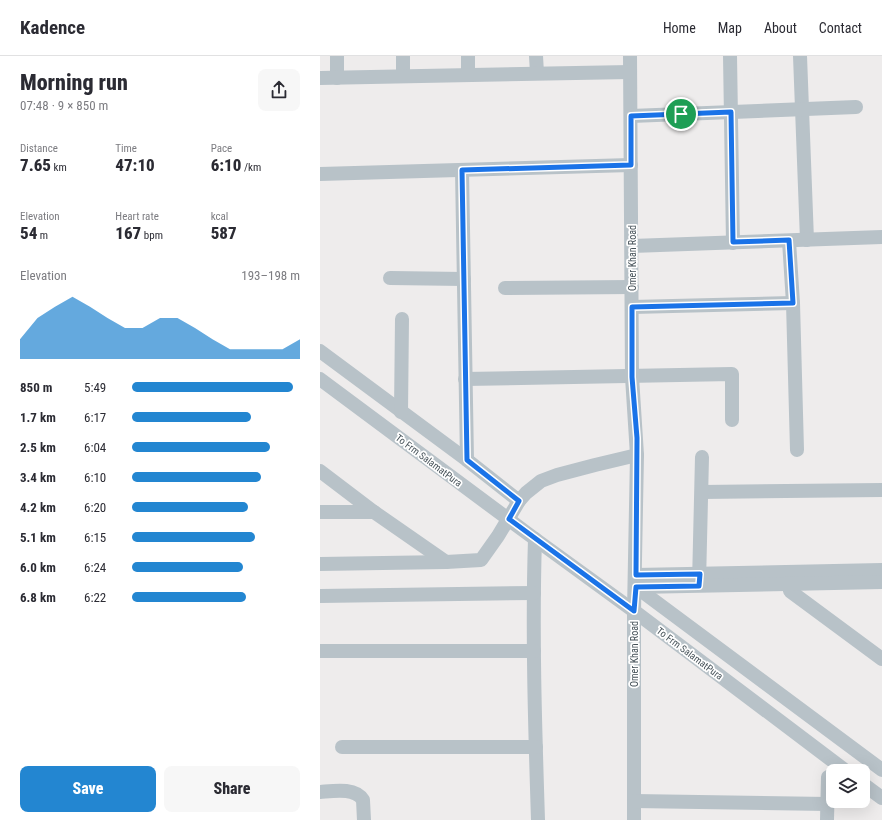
<!DOCTYPE html>
<meta charset="utf-8">
<style>
body{margin:0;font-family:"Roboto Condensed",sans-serif;background:#f7f7f7;color:#2b2b33;height:100vh;display:flex;flex-direction:column;font-size:15px;white-space:nowrap}
*{box-sizing:border-box;margin:0}
p{font-size:13px;color:#7c7c81}
.icon{flex:none;width:22px;height:22px;fill:none;stroke:currentColor;stroke-width:2;stroke-linecap:round;stroke-linejoin:round}
.map{position:relative;flex:1;overflow:hidden}
.sheet{display:flex;flex-direction:column;background:#fff;width:320px}
.sheet>*{flex:none}
.buttons{position:absolute;left:506px;top:708px;display:grid;gap:8px}
.buttons a{display:grid;place-items:center;width:44px;height:44px;border-radius:8px;background:#fff;box-shadow:0 4px 16px #0002;font-size:20px}
.pin{position:absolute;display:grid;place-items:center;width:34px;height:34px;color:#fff;margin:-17px;border:2px solid #fff;border-radius:50%;box-shadow:0 1px 4px #0007}
.round{display:grid;place-items:center;flex:none;width:42px;height:42px;border-radius:8px;background:#f7f7f7}
.headline{display:flex;align-items:center;justify-content:space-between;height:68px;padding:0 20px}
h1{font-size:22px;font-weight:800;line-height:30px}
.metrics{display:grid;grid-template-columns:repeat(3,1fr);gap:6px;height:68px;padding:4px 20px}
.metrics div{display:grid;align-content:center}
.metrics b{font-size:17px;font-weight:800}
.metrics small{font-size:11px;font-weight:400}
.metrics p{font-size:11px}
.chart{height:112px;padding:8px 20px}
.chart p{display:flex;justify-content:space-between}
.chart svg{width:100%;height:72px;margin-top:4px;fill:#2386d1;opacity:.7}
.cta{display:flex;gap:8px;margin-top:auto;padding:8px 20px}
.cta a{flex:1;height:46px;border-radius:8px;background:#2386d1;color:#fff;font-size:16px;font-weight:800;line-height:46px;text-align:center}
.cta a+a{background:#f7f7f7;color:#2b2b33}
ul{padding:0 20px;list-style:none;font-size:13px}
li{display:grid;grid-template-columns:64px 48px 1fr;align-items:center;height:30px}
li i{height:10px;border-radius:5px;background:#2386d1}
header{display:flex;align-items:center;gap:24px;box-sizing:border-box;height:56px;padding:0 20px;background:#fff;border-bottom:1px solid #e1e1e2}
header strong{font-size:19px}
nav{display:flex;gap:22px;margin-inline-start:auto;font-size:14px}
main{display:flex;flex:1;min-height:0}
.map>svg:first-child{display:block}
</style>
<header>
<strong>Kadence</strong>
<nav><a>Home</a><a>Map</a><a>About</a><a>Contact</a></nav>
</header>
<main>
<section class="sheet">
<div class="headline"><div><h1>Morning run</h1><p>07:48 · 9 × 850 m</p></div><a class="round"><svg class="icon" aria-label="share" viewBox="0 0 24 24"><path d="M12 15V3M7 8l5-5 5 5M5 13v7h14v-7"/></svg></a></div>
<div class="metrics">
<div><p>Distance</p><b>7.65<small> km</small></b></div>
<div><p>Time</p><b>47:10</b></div>
<div><p>Pace</p><b>6:10<small> /km</small></b></div>
</div>
<div class="metrics">
<div><p>Elevation</p><b>54<small> m</small></b></div>
<div><p>Heart rate</p><b>167<small> bpm</small></b></div>
<div><p>kcal</p><b>587</b></div>
</div>
<div class="chart"><p><span>Elevation</span>193–198 m</p>
<svg viewBox="0 0 160 44" preserveAspectRatio="none"><path d="M0 44V32L10 19L20 12L30 6L40 12L50 19L60 25L70 25L80 19L90 19L100 25L110 32L120 38L130 38L140 38L150 38L160 32V44z"/></svg>
</div>
<ul>
<li><b>850 m</b>5:49<i style="width:96%"></i></li>
<li><b>1.7 km</b>6:17<i style="width:71%"></i></li>
<li><b>2.5 km</b>6:04<i style="width:82%"></i></li>
<li><b>3.4 km</b>6:10<i style="width:77%"></i></li>
<li><b>4.2 km</b>6:20<i style="width:69%"></i></li>
<li><b>5.1 km</b>6:15<i style="width:73%"></i></li>
<li><b>6.0 km</b>6:24<i style="width:66%"></i></li>
<li><b>6.8 km</b>6:22<i style="width:68%"></i></li>
</ul>
<div class="cta"><a>Save</a><a>Share</a></div>
</section>
<div class="map">
<svg width="562" height="764" viewBox="0 0 562 764">
<rect width="100%" height="100%" fill="#eeecec"/>
<g fill="none" stroke-linecap="round" stroke-linejoin="round">
<g stroke="#b8c2c8" stroke-width="14">
<polyline points="17,0 17,22"/>
<polyline points="83,0 83,20"/>
<polyline points="148,0 148,18"/>
<polyline points="216,0 217,17"/>
<polyline points="310,0 312,321 317,399 314,555 314,764"/>
<polyline points="410,0 413,187"/>
<polyline points="480,0 487,184"/>
<polyline points="0,22 310,16"/>
<polyline points="311,60 536,51"/>
<polyline points="142,114 147,404 199,445"/>
<polyline points="0,118 311,109"/>
<polyline points="469,185 473,247 477,394"/>
<polyline points="312,190 562,181"/>
<polyline points="70,222 144,223"/>
<polyline points="185,232 312,231"/>
<polyline points="312,251 473,247"/>
<polyline points="0,295 147,404"/>
<polyline points="0,323 215,483 314,555 526,715"/>
<polyline points="145,323 412,318 412,364"/>
<polyline points="81,356 82,263"/>
<polyline points="0,415 54,456 126,506"/>
<polyline points="382,436 562,434"/>
<polyline points="0,456 54,456"/>
<path d="M215,483C212,577 215,670 218,764"/>
<polyline points="0,508 126,506 161,504 178,480 199,445 206,437 221,425 237,419 275,409 317,399"/>
<polyline points="316,519 562,514"/>
<polyline points="379,527 382,401"/>
<polyline points="469,527 470,535 562,603"/>
<polyline points="316,531 562,714"/>
<polyline points="316,531 562,526"/>
<polyline points="0,540 214,537"/>
<polyline points="0,595 214,595"/>
<polyline points="22,691 216,691"/>
<polyline points="543,728 562,742"/>
<path d="M0,736C13,735 35,731 43,744L44,764"/>
<polyline points="314,745 508,748"/>
<polyline points="507,764 508,721"/>
</g>
</g>
<g fill="none" stroke-linecap="round" stroke-linejoin="round">
<g stroke="#fff" stroke-width="8">
<polygon id="route" points="411,56 413,186 469,184 473,247 312,251 312,321 317,382 316,519 380,518 379,530 316,531 314,555 189,463 199,445 147,404 142,114 311,109 311,60"/>
</g>
<use href="#route" stroke="#1a73e8" stroke-width="5"/>
</g>
<g text-anchor="middle" stroke-width="3.5" stroke-linejoin="round" paint-order="stroke">
<g font-size="10" fill="#455158" stroke="#fff">
<text transform="translate(312 202) rotate(-90)" y="4">Omer Khan Road</text>
<text transform="translate(109 404) rotate(37)" y="4">To Frm SalamatPura</text>
<text transform="translate(370 597) rotate(37)" y="4">To Frm SalamatPura</text>
<text transform="translate(314 598) rotate(-90)" y="4">Omer Khan Road</text>
</g>
</g>
</svg>
<div class="buttons">
<a><svg class="icon" aria-label="layers" viewBox="0 0 24 24"><path d="M12 4l9 5-9 5-9-5zM3 14l9 5 9-5"/></svg></a>
</div>
<div class="pin" style="left:361px;top:58px;background:#1e9e55"><svg class="icon" aria-label="arrive" viewBox="0 0 24 24"><path d="M6 21V4h12l-3 4 3 4H6"/></svg></div>
</div>
</main>
